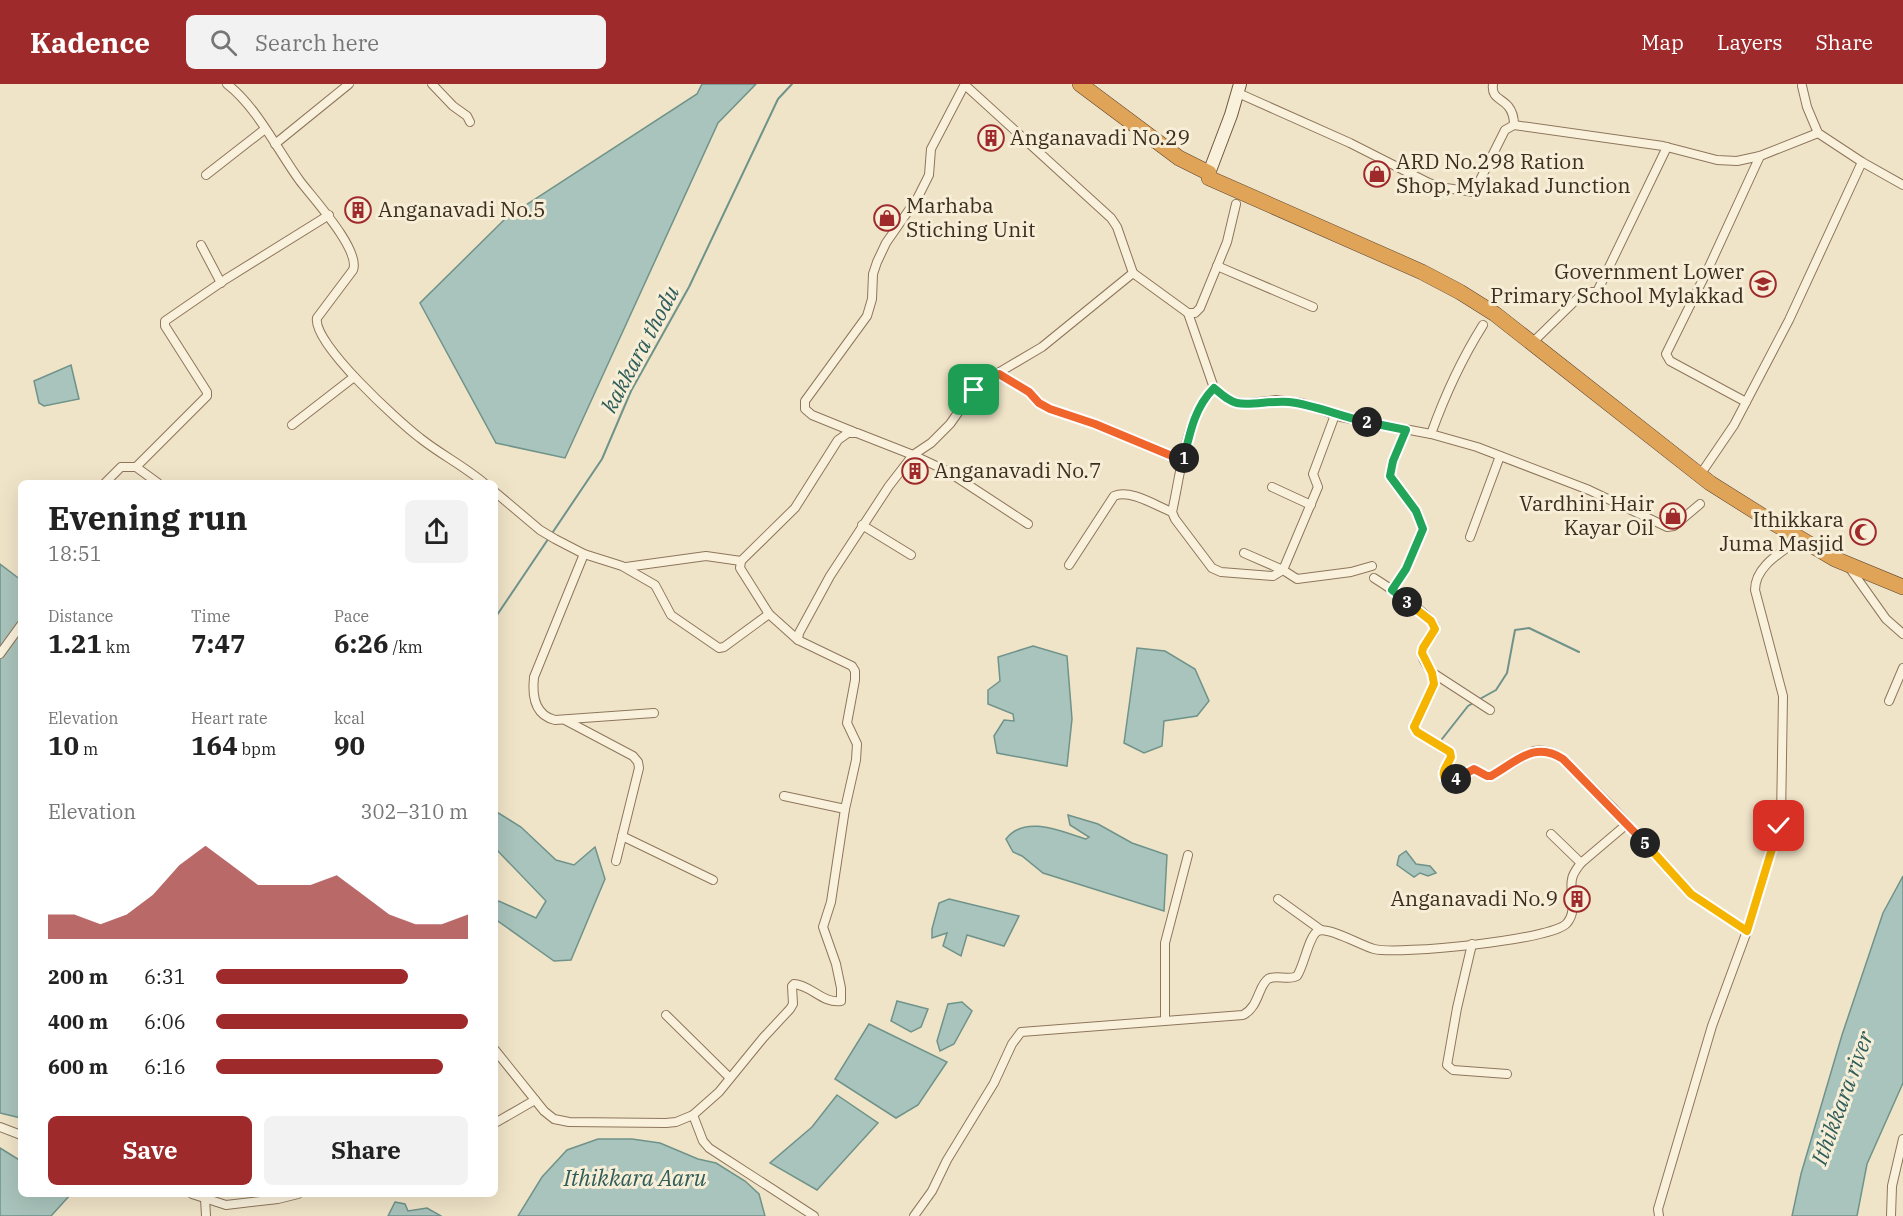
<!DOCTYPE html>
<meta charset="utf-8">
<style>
body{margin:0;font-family:"IBM Plex Serif",serif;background:#f2f2f2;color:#222;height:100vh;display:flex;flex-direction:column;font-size:22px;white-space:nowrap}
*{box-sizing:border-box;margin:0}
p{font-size:20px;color:#767676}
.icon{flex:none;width:33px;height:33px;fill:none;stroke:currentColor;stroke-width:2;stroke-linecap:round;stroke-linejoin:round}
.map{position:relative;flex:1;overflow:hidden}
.side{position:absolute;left:18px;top:396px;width:480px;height:717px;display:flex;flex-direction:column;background:#fff;border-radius:9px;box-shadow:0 6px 24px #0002}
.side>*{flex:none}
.pin{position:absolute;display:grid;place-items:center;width:51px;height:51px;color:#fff;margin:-26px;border-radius:12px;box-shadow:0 3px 9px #0006}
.km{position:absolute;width:30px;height:30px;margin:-15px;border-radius:50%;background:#222;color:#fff;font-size:16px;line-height:30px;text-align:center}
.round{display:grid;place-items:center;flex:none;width:63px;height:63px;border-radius:9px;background:#f2f2f2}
.headline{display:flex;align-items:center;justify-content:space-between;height:102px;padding:0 30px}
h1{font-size:33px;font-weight:700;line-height:45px}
.figures{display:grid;grid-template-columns:repeat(3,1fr);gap:9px;height:102px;padding:6px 30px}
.figures div{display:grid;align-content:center}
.figures b{font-size:26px;font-weight:700}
.figures small{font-size:16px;font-weight:400}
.figures p{font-size:16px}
.chart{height:168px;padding:12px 30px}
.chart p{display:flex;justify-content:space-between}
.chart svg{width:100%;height:108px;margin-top:6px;fill:#9e2a2b;opacity:.7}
.action{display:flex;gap:12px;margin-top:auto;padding:12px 30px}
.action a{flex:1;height:69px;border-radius:9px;background:#9e2a2b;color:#fff;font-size:24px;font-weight:700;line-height:69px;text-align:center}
.action a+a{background:#f2f2f2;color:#222}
ul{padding:0 30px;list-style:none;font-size:20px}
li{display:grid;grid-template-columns:96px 72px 1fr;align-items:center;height:45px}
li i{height:15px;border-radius:8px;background:#9e2a2b}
header{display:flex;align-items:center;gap:36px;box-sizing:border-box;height:84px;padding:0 30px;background:#9e2a2b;color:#fff}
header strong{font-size:28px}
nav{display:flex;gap:33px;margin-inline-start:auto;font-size:21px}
.search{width:420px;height:54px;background:#f2f2f2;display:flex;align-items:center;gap:15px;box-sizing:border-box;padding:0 21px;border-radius:9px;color:#767676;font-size:22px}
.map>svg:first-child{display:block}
</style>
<header>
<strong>Kadence</strong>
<div class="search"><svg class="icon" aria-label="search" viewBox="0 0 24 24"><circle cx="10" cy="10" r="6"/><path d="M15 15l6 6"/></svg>Search here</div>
<nav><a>Map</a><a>Layers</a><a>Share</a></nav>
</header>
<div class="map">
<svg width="1903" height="1132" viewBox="0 0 1903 1132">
<rect width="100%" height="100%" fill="#f0e4c8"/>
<g fill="#a9c4bc" stroke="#6f938a" stroke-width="1.5">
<polygon points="702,0 756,0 718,39 565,374 496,359 420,219 506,134 697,10"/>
<polygon points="71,281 79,315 44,322 39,319 34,297"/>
<polygon points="0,480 21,496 21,1034 0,1029"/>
<polygon points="1033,562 1067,572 1072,635 1067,682 997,669 994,652 1004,636 1014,637 1013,630 988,620 988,606 1000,597 998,573"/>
<polygon points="1137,564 1165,567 1195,585 1209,617 1197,632 1164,637 1162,662 1144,669 1124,659"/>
<polygon points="495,727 521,743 556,776 574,781 595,763 605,795 571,876 554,877 495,835 495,820 499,817 536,834 546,817 495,764"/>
<path d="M1068,731L1098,740L1132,759L1167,771L1164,827L1043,789L1022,772L1013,768L1006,755C1025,730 1062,748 1086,755L1089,753L1070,741Z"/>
<polygon points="1406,767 1416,780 1430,782 1436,789 1428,792 1420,789 1414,793 1397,781 1399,772"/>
<polygon points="1903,792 1903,999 1867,1080 1857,1132 1792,1132 1801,1090 1842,951 1883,829"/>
<polygon points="949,815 1019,832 1004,862 967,851 961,872 943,862 947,849 932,854 932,845 939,819"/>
<polygon points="897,917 928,925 921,943 911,948 891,937"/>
<polygon points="962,918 972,927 954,960 940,967 937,957 948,920"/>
<polygon points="869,940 947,978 918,1021 896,1034 835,995"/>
<polygon points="837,1011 878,1039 817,1106 770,1079 812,1043"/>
<polygon points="598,1055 632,1055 660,1059 698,1075 716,1079 745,1097 759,1110 765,1132 518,1132 542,1093 567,1066"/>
<polygon points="0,1064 21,1077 21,1110 71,1110 51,1132 0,1132"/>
<polygon points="395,1118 405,1120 408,1127 427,1124 441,1132 388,1132"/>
</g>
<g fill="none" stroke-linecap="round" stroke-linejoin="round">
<g stroke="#6f938a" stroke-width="2">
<polyline points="495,534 602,375 631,307 689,203 778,15 792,0"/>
<polyline points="1478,616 1496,606 1507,589 1515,546 1529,544 1579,568"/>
<polyline points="1442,655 1468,622 1473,619"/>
</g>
<g stroke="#8d765c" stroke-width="10">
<g id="street">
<path d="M227,0C257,23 278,67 300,97C312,113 361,166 353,186L317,234C312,259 399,338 420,354C440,370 464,382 484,399"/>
<polyline points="432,0 453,22 467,32 470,38"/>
<path d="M1493,0C1491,14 1501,14 1508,22C1513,28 1514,34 1514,41"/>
<polyline points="965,1 1111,134 1117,143 1133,189"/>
<polyline points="1802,2 1807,23 1818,49 1862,78 1903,101"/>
<polyline points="1238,9 1350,59 1429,99 1439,103 1474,108 1505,46 1514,41 1663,62 1717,76 1737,77 1760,72 1818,49"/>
<polyline points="275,60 349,0"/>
<polyline points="206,91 265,45"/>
<polyline points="201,161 221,199"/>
<polyline points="1217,182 1313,223"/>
<polyline points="1188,229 1214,304 1229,316 1242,320 1276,316 1302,319 1341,333 1431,350 1477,363 1589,406 1667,443 1674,442 1700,420"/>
<polyline points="1532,259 1580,212 1589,208 1597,208 1667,63"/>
<polyline points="999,290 1029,308 1039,319 1050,325 1095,340 1183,377"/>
<path d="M1214,304C1185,333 1181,389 1172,428L1175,435L1212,484L1221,488L1273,492L1283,486L1318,403L1313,390L1335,331"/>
<polyline points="1746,318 1670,277 1666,270 1708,185 1760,72"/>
<polyline points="292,341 354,293"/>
<polyline points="854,348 812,331 805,325 805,317 867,232 872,215 873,190 877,178 886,159 918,113 929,91 931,65 965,0"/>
<path d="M1431,350C1445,311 1461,276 1483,241"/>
<polyline points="136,383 158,399"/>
<polyline points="1700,391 1734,341 1789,236 1862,78"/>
<polyline points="105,399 121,383 136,383 207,312 207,308 165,242 165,237 226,195 329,131"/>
<polyline points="1272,403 1311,421"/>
<polyline points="495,408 540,446 555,455 584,470 622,482 655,501 671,531 719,564 724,563 769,530 798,556"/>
<polyline points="862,441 911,471"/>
<polyline points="1470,453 1500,372"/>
<polyline points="1244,469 1283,486 1297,495 1351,488 1372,482"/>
<path d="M584,470L534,593C532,611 534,631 555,636L654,629"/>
<path d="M1069,481L1114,412C1131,405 1156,422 1172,428"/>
<polyline points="626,483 706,472 741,477"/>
<polyline points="1849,483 1886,535 1903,550"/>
<path d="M1374,494C1385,501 1433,532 1435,543C1436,552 1423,558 1422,567C1421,579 1434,586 1435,597C1435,605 1417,631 1414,643L1417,648L1451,670L1450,676L1443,687L1445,697L1450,698L1474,685L1487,692H1491L1534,667C1546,665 1554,669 1563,675L1614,725L1691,810L1747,847"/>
<polyline points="1392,506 1406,485 1423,445 1416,427 1390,392 1393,377 1406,346"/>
<polyline points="769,530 740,484 741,477 795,424 838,356 848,349 857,349 913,371 947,387 1028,440"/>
<polyline points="0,570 21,541"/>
<polyline points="1433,589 1490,626"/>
<polyline points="1889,617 1903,584"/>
<polyline points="565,636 633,672 638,678 639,684 616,777"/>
<polyline points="784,712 845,725"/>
<polyline points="1551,750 1581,779"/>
<polyline points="622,752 713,796"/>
<polyline points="1278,815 1321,846"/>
<polyline points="1472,860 1457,924 1447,981 1453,986 1507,990"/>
<polyline points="666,931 730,994"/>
<polyline points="1165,936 1165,859 1188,771"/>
<path d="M495,966L544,1027L554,1035L569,1038L666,1039L676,1038L693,1031L719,1008L763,954L790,925L793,920L792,902L794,900C811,901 823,920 841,917V904L836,880L823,843L831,818L845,725L856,676L857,660L847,639L855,596V587L852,582L798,556L799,549L830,492L889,402L913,371L931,359L950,340L974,306L981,299L1042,263L1133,189L1188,229H1195L1200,224L1227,158L1236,120"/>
<polyline points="693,1031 703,1057 709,1064 814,1132"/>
<polyline points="495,1039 535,1016"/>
<polyline points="0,1043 21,1051"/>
<polyline points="192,1110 226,1121 278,1115 298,1110"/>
<polyline points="205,1114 206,1132"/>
<path d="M914,1132L932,1107L947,1076L994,999L1012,960L1021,948L1243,931C1259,923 1258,902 1268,895C1276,890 1288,897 1297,892C1304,882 1309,851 1318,847C1328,842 1362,862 1374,865C1398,871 1554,856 1567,839C1578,826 1569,809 1572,795C1573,789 1578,783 1581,779L1627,740"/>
<path d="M1659,1132L1658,1125L1712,942L1747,847L1781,734L1783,612L1755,506C1755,482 1782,468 1799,455"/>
<polyline points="1891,1132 1892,1102 1903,1055"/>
</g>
</g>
<g stroke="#6f573f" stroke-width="14">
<polyline id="secondary" points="1209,89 1231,31 1240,0"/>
</g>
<g stroke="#5b4430" stroke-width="16">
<polyline id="highway" points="1080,0 1179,74 1209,89 1209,94 1422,188 1460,208 1495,230 1710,399 1772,438 1835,475 1903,503"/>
</g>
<use href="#street" stroke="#faf1dc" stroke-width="8"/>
<use href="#secondary" stroke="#faf1dc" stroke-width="12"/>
<use href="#highway" stroke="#e0a458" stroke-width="15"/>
</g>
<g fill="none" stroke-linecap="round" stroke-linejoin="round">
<g stroke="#fff" stroke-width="12">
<polyline id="split-1" points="974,306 981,299 999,290 1029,308 1039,319 1050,325 1095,340 1184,377 1184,374"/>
</g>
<g stroke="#fff" stroke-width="12">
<path id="split-2" d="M1184,374C1190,348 1195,323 1214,304C1221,310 1228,317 1237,319C1250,322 1273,316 1289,318C1316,321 1341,333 1367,338"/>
</g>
<g stroke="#fff" stroke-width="12">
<polyline id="split-3" points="1367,338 1406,346 1393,377 1390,392 1416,427 1423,445 1406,485 1392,506 1407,518"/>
</g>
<g stroke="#fff" stroke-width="12">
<path id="split-4" d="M1407,518L1431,537L1435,545L1423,564L1422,569L1432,589L1434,600L1414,643L1417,648L1450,668L1451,673C1447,683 1439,688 1447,698L1456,695"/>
</g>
<g stroke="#fff" stroke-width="12">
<path id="split-5" d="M1456,695L1474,685L1487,692H1491C1516,678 1535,656 1563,675L1645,759"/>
</g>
<g stroke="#fff" stroke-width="12">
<polyline id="split-6" points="1645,759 1691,810 1747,847 1779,742"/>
</g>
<use href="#split-1" stroke="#f0652b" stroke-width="8"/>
<use href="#split-2" stroke="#22a559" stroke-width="8"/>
<use href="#split-3" stroke="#22a559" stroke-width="8"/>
<use href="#split-4" stroke="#f5b400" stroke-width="8"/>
<use href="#split-5" stroke="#f0652b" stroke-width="8"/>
<use href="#split-6" stroke="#f5b400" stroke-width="8"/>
</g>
<defs>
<g id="building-ring" transform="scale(1.35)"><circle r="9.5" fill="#f7eed8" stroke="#9e2a2b" stroke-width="1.5"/><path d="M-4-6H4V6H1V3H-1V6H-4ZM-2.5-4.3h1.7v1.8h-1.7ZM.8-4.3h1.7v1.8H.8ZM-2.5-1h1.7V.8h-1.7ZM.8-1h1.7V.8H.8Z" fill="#9e2a2b"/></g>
<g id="shop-ring" transform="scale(1.35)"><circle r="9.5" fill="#f7eed8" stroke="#9e2a2b" stroke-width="1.5"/><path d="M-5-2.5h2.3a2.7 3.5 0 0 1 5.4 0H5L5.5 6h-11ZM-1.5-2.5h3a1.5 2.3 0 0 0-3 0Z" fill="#9e2a2b"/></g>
<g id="school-ring" transform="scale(1.35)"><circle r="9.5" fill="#f7eed8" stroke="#9e2a2b" stroke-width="1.5"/><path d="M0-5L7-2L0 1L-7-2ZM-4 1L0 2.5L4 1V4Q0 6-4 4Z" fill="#9e2a2b"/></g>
<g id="mosque-ring" transform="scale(1.35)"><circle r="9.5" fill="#f7eed8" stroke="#9e2a2b" stroke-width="1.5"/><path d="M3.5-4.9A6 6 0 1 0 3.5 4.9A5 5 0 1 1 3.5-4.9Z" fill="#9e2a2b"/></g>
</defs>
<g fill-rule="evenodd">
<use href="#building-ring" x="991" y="54"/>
<use href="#shop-ring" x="1377" y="90"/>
<use href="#building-ring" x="358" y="126"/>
<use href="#shop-ring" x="887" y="134"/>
<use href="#school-ring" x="1763" y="200"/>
<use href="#building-ring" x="915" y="387"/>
<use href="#shop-ring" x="1673" y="432"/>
<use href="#mosque-ring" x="1863" y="448"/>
<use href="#building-ring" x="1577" y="815"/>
</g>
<g text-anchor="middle" stroke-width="6" stroke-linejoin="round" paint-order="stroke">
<g font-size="21" fill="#3d2e20" stroke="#f7eed8" text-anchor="start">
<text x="1010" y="61">Anganavadi No.29</text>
<text x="1396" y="85">ARD No.298 Ration<tspan x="1396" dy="24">Shop, Mylakad Junction</tspan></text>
<text x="906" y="129">Marhaba<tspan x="906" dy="24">Stiching Unit</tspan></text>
<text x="378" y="133">Anganavadi No.5</text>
<text x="1744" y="195" text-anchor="end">Government Lower<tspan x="1744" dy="24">Primary School Mylakkad</tspan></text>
<text x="934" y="394">Anganavadi No.7</text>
<text x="1654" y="427" text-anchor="end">Vardhini Hair<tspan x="1654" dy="24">Kayar Oil</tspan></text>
<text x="1844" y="443" text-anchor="end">Ithikkara<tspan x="1844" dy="24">Juma Masjid</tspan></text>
<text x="1558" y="822" text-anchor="end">Anganavadi No.9</text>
</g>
<g font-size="22" font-style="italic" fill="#2f5d5a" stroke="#f7eed8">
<text transform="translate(640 265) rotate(-62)" y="8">kakkara thodu</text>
<text transform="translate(1842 1014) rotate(-70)" y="8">Ithikkara river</text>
<text x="635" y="1102">Ithikkara Aaru</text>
</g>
</g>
</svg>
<div class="pin" style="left:974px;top:306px;background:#1e9e55"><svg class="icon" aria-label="arrive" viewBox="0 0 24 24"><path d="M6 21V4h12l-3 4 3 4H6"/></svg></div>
<div class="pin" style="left:1779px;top:742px;background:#d93025"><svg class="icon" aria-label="check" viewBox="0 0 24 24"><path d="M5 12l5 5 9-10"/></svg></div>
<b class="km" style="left:1184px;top:374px">1</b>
<b class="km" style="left:1367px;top:338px">2</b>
<b class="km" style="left:1407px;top:518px">3</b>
<b class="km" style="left:1456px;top:695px">4</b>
<b class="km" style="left:1645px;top:759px">5</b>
<section class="side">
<div class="headline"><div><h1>Evening run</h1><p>18:51</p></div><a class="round"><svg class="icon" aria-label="share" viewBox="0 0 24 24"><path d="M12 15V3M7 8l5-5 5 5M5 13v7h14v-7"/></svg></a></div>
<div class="figures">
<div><p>Distance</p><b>1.21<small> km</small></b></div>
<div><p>Time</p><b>7:47</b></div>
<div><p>Pace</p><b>6:26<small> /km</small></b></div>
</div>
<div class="figures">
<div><p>Elevation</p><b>10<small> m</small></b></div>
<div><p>Heart rate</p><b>164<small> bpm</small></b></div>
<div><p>kcal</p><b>90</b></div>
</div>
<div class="chart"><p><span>Elevation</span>302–310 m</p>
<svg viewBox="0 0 160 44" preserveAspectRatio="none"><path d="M0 44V34L10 34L20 38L30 34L40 26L50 14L60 6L70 14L80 22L90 22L100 22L110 18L120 26L130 34L140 38L150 38L160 34V44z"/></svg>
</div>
<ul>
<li><b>200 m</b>6:31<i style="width:76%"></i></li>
<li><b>400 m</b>6:06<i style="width:100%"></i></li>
<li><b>600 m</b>6:16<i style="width:90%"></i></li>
</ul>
<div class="action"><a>Save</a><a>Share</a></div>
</section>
</div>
